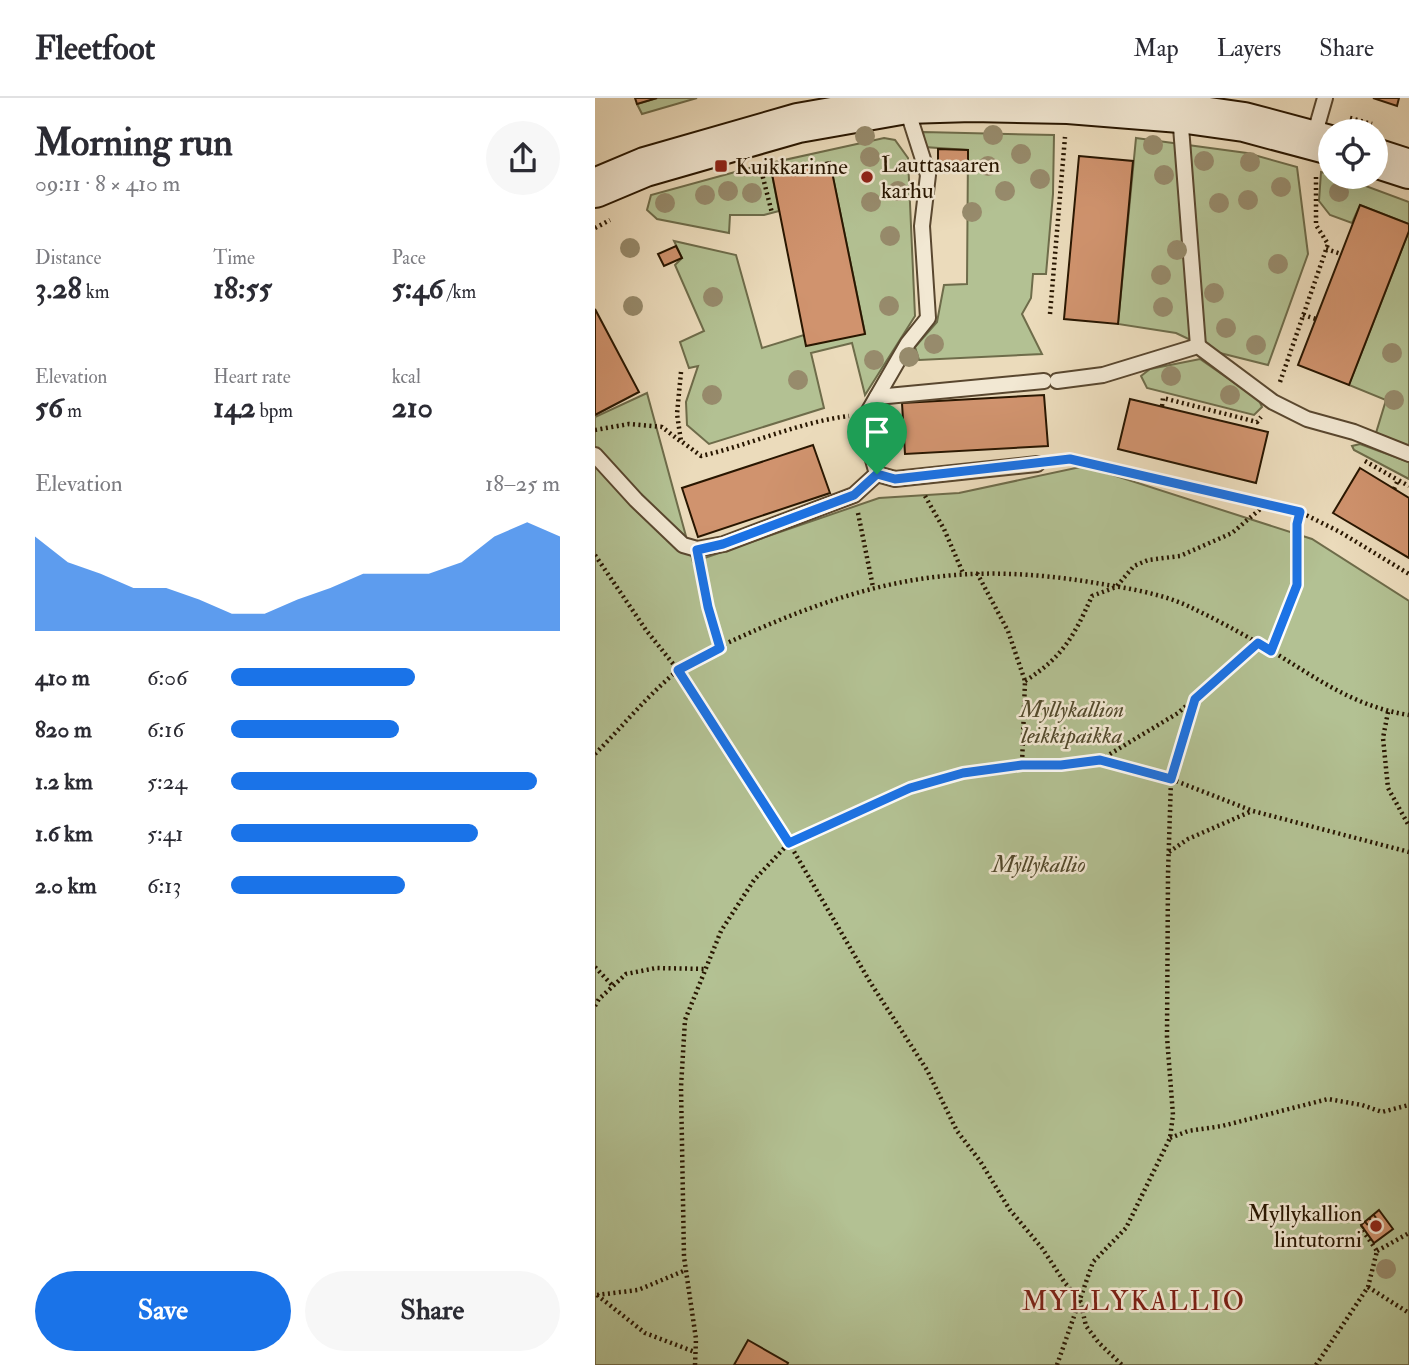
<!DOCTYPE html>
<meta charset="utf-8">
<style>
body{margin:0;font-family:"IM FELL Double Pica",serif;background:#f7f7f7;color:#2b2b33;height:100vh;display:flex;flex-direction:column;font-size:26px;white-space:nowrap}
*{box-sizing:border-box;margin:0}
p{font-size:23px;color:#7c7c81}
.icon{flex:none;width:38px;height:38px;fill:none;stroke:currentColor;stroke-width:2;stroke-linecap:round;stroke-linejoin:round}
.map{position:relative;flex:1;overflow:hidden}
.details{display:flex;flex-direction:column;background:#fff;width:595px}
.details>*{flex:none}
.fabs{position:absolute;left:723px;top:21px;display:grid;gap:14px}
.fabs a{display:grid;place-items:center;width:70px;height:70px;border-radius:50%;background:#fff;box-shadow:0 7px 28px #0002;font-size:35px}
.pin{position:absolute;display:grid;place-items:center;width:60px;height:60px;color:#fff;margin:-72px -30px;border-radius:50% 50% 50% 0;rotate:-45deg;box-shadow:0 0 7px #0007}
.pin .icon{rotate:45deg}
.round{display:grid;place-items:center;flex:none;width:74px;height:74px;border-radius:37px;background:#f7f7f7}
.headline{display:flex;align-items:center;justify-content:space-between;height:119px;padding:0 35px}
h1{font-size:38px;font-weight:700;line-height:52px}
.figures{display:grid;grid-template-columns:repeat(3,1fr);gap:10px;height:119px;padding:7px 35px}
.figures div{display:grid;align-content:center}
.figures b{font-size:30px;font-weight:700}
.figures small{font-size:19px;font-weight:400}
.figures p{font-size:19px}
.chart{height:196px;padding:14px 35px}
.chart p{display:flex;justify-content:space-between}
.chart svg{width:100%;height:126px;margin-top:7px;fill:#1a73e8;opacity:.7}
.cta{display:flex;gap:14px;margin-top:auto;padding:14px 35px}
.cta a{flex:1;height:80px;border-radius:42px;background:#1a73e8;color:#fff;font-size:28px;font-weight:700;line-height:80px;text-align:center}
.cta a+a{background:#f7f7f7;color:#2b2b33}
ul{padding:0 35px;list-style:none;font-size:23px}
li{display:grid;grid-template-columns:112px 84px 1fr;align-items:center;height:52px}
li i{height:18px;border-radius:9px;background:#1a73e8}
header{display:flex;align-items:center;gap:42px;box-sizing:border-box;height:98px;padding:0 35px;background:#fff;border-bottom:2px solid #e1e1e2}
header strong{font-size:33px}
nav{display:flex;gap:38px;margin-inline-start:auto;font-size:24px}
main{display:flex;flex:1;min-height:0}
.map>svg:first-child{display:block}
</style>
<header>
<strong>Fleetfoot</strong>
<nav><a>Map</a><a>Layers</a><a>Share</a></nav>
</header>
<main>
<section class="details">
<div class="headline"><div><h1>Morning run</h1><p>09:11 · 8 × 410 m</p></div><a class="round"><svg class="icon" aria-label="share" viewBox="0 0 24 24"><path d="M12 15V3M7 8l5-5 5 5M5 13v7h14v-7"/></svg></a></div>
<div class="figures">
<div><p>Distance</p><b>3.28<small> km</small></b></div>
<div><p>Time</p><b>18:55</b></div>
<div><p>Pace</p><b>5:46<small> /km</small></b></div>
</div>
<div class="figures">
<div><p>Elevation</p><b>56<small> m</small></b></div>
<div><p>Heart rate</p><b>142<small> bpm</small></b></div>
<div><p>kcal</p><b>210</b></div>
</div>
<div class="chart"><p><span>Elevation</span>18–25 m</p>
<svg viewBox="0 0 160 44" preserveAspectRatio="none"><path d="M0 44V11L10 20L20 24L30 29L40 29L50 33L60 38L70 38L80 33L90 29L100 24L110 24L120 24L130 20L140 11L150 6L160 11V44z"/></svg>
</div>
<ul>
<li><b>410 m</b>6:06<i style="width:56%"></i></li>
<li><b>820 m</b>6:16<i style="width:51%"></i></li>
<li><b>1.2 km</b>5:24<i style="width:93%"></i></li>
<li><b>1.6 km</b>5:41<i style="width:75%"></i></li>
<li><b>2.0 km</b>6:13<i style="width:53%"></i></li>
</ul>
<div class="cta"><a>Save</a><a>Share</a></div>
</section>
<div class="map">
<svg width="814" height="1267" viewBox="0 0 814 1267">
<rect width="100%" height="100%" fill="#ebdbbb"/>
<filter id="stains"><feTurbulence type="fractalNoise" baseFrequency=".00286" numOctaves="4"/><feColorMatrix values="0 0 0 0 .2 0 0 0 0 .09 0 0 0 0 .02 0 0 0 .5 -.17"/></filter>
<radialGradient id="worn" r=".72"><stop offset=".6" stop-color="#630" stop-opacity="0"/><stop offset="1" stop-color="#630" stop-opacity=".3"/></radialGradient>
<g fill="#b3c193" stroke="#6e6c4a" stroke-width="2">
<polygon points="62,0 102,0 47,16 42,6"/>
<polygon points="328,34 459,37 458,96 451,176 438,176 436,200 427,216 447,256 324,262 320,249 342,224 349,187 372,186 373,52 329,49"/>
<polygon points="289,40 300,42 313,60 320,218 270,297 257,245 216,255 229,310 114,346 92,327 91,304 103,268 94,270 85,244 109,233 80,167 87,160 79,143 141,157 167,250 209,237 270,235 235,65 177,76 184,113 169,117 135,117 134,135 62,121 52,112 56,97 162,68"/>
<polygon points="541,40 652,55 702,69 713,156 673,267 621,254 581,235 523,226"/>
<polygon points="726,74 735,76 735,79 760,84 814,104 814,126 765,107 757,125 735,117 724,103"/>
<polygon points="814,133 814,348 781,335 791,302 754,287"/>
<polygon points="605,261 664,302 667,309 659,317 552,290 546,278 555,271"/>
<polygon points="52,295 98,464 284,400 364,395 490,368 717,441 814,503 814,1267 0,1267 0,319"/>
<polygon points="765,346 814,364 814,381 759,352 757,348"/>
</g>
<g fill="#d0936e" stroke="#281600" stroke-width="2">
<polygon points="40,0 62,0 42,6"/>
<polygon points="778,0 804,0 802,8"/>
<polygon points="343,51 373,52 373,65 343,65"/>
<polygon points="484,58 538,63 523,226 469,221"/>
<polygon points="235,64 270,236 211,248 177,76"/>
<polygon points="765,107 814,126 814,133 754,287 703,267"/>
<polygon points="81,148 87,160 69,168 63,156"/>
<polygon points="0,211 44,294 0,317"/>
<polygon points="449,297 453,348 310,356 307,305"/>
<polygon points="535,301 673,334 661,385 523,351"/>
<polygon points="218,347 235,395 103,439 87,390"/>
<polygon points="765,370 814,400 814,460 738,415"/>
<polygon points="784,1112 798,1131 779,1145 766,1127"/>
<polygon points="153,1242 193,1265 192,1267 139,1267"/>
</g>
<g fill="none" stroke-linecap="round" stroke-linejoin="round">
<g stroke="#59472f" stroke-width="18">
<g id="lane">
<polyline points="585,16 603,248"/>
<polyline points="718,42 730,0"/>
<polyline points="462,283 508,277 603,248 678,304 712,321 759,334 814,356"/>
<polyline points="282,299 449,283"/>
<polyline points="0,357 41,402 88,447 102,451 129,446 259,397 282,376 300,381 442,366"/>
<polyline points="282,376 273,344 272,316 313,245 333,220 327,128 333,77 311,8"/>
</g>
</g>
<g stroke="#281600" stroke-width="42">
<g id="secondary">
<polyline points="780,60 814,71"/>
<polyline points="0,90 50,69 203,25 311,6 377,4 473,6 585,15 649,24 735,47"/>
</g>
</g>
<g stroke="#281600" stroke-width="4.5" stroke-dasharray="2 3.5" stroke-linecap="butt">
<polyline points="755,20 777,26"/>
<polyline points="165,68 177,115"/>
<polyline points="0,130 15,122"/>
<polyline points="731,151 746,156"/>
<polyline points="455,216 470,39"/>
<polyline points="708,217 721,221"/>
<path d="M86,274L82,316L86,343L106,358C155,347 204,324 254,318"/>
<polyline points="685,284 733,146 721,127 721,77"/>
<polyline points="567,308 568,300 662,324 666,319"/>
<polyline points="0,332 34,326 67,329 85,343"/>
<polyline points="460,363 475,361 705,414 745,434 814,476"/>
<polyline points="770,363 803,382"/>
<polyline points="799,391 803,382 814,388"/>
<polyline points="330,398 349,431 368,475"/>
<polyline points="263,415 278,489"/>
<polyline points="0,457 51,532 83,572 194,745 275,884 332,972 362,1033 385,1063 415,1112 447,1150 470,1185 485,1202 491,1228 504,1245 527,1267"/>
<polyline points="105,469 113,509 125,550"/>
<polyline points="382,475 413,533 430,583 427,667"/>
<polyline points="675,553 702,487 702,426 705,414"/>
<path d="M430,583C468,559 479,538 497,498L521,489L539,468L553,462L585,458L637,435L670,407"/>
<polyline points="793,614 788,640 793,690 814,728"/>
<path d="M0,656C27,629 52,598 82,573C97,560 141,541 161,532C281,480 370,463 501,485C531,490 565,495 593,508C616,519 641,532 663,545C714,574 754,608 814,617"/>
<polyline points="507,663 576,681 658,713 814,754"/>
<polyline points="574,754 593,741 657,713"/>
<polyline points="0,869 18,888"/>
<polyline points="0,908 4,901 31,876 61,870 111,871"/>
<polyline points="575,1040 593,1033 627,1028 733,1001 767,1007 787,1014 814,1007"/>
<polyline points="782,1153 814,1135"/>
<polyline points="773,1189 814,1215"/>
<polyline points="2,1197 50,1235 100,1254"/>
<polyline points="2,1197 43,1192 91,1172"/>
<polyline points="100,1267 101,1241 89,1159 86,989 90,922 126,833 159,782 194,745 315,690 368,675 427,667 466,667 505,662 583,615 663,545"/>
<polyline points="462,1267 498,1164 531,1130 575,1040 578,1017 572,939 573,776 576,681 600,601"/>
<polyline points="721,1267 773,1189 782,1153 766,1130 781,1117"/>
</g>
<use href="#lane" stroke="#f2e8d3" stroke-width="14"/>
<use href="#secondary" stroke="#f2e8d3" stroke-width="38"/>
</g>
<g fill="#978b6c">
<circle cx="398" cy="37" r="10"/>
<circle cx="270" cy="38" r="10"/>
<circle cx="558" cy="47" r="10"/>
<circle cx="426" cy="56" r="10"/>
<circle cx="275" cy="59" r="10"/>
<circle cx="609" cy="63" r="10"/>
<circle cx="655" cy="64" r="10"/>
<circle cx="393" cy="68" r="10"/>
<circle cx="569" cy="77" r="10"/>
<circle cx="445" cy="81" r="10"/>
<circle cx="686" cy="89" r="10"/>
<circle cx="133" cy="93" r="10"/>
<circle cx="303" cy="93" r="10"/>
<circle cx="410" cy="93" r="10"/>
<circle cx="744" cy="94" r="10"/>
<circle cx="157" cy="95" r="10"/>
<circle cx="110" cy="97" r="10"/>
<circle cx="653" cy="102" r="10"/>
<circle cx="276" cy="104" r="10"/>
<circle cx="70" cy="105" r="10"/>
<circle cx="624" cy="105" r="10"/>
<circle cx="377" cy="114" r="10"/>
<circle cx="295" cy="138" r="10"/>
<circle cx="35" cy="150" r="10"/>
<circle cx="582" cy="152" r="10"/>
<circle cx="683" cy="166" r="10"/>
<circle cx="566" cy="177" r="10"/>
<circle cx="619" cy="195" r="10"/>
<circle cx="118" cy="199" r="10"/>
<circle cx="38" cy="208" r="10"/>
<circle cx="294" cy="208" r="10"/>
<circle cx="568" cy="209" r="10"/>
<circle cx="631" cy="230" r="10"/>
<circle cx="339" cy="246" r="10"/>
<circle cx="661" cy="247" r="10"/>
<circle cx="797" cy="255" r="10"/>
<circle cx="314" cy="259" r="10"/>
<circle cx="279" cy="262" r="10"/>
<circle cx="576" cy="278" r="10"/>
<circle cx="203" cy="282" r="10"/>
<circle cx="117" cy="297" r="10"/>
<circle cx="635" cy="297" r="10"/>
<circle cx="799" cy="302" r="10"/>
<circle cx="791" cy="1171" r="10"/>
</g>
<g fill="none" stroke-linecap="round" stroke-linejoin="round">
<g stroke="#fff" stroke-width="14">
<polygon id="route" points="475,361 705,414 702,426 702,487 676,553 663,545 600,601 576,681 505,662 466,667 427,667 368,675 315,690 194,745 83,572 125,550 113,509 102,452 128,446 259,397 282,376 300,381"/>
</g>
<use href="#route" stroke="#1a73e8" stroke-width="9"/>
</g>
<g fill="#8f2418" stroke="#f2e8d3" stroke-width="2.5">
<rect x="119" y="61" width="14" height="14" rx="3.5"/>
<circle cx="272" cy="79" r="7"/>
<circle cx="781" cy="1128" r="7"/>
</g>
<g text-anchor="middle" stroke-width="5" stroke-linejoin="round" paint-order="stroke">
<g font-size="23" fill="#281600" stroke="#f2e8d3" text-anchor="start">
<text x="286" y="74">Lauttasaaren<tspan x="286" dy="26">karhu</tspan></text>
<text x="140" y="76">Kuikkarinne</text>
<text x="767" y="1123" text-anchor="end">Myllykallion<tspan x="767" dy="26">lintutorni</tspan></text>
</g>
<g font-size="23" font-style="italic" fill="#52492c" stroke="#f2e8d3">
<text x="477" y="619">Myllykallion<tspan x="477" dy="26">leikkipaikka</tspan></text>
<text x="444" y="774">Myllykallio</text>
</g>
<g font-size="26" letter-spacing="2" fill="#7a1f14" stroke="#f2e8d3">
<text x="539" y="1212">MYLLYKALLIO</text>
</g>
</g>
<rect width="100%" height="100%" filter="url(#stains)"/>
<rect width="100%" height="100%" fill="url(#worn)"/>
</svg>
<div class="fabs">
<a><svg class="icon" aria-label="locate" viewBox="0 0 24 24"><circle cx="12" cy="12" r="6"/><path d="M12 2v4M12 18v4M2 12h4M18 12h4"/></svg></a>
</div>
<div class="pin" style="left:282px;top:376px;background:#1e9e55"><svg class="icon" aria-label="arrive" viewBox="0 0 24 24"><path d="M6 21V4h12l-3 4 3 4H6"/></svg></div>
</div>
</main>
